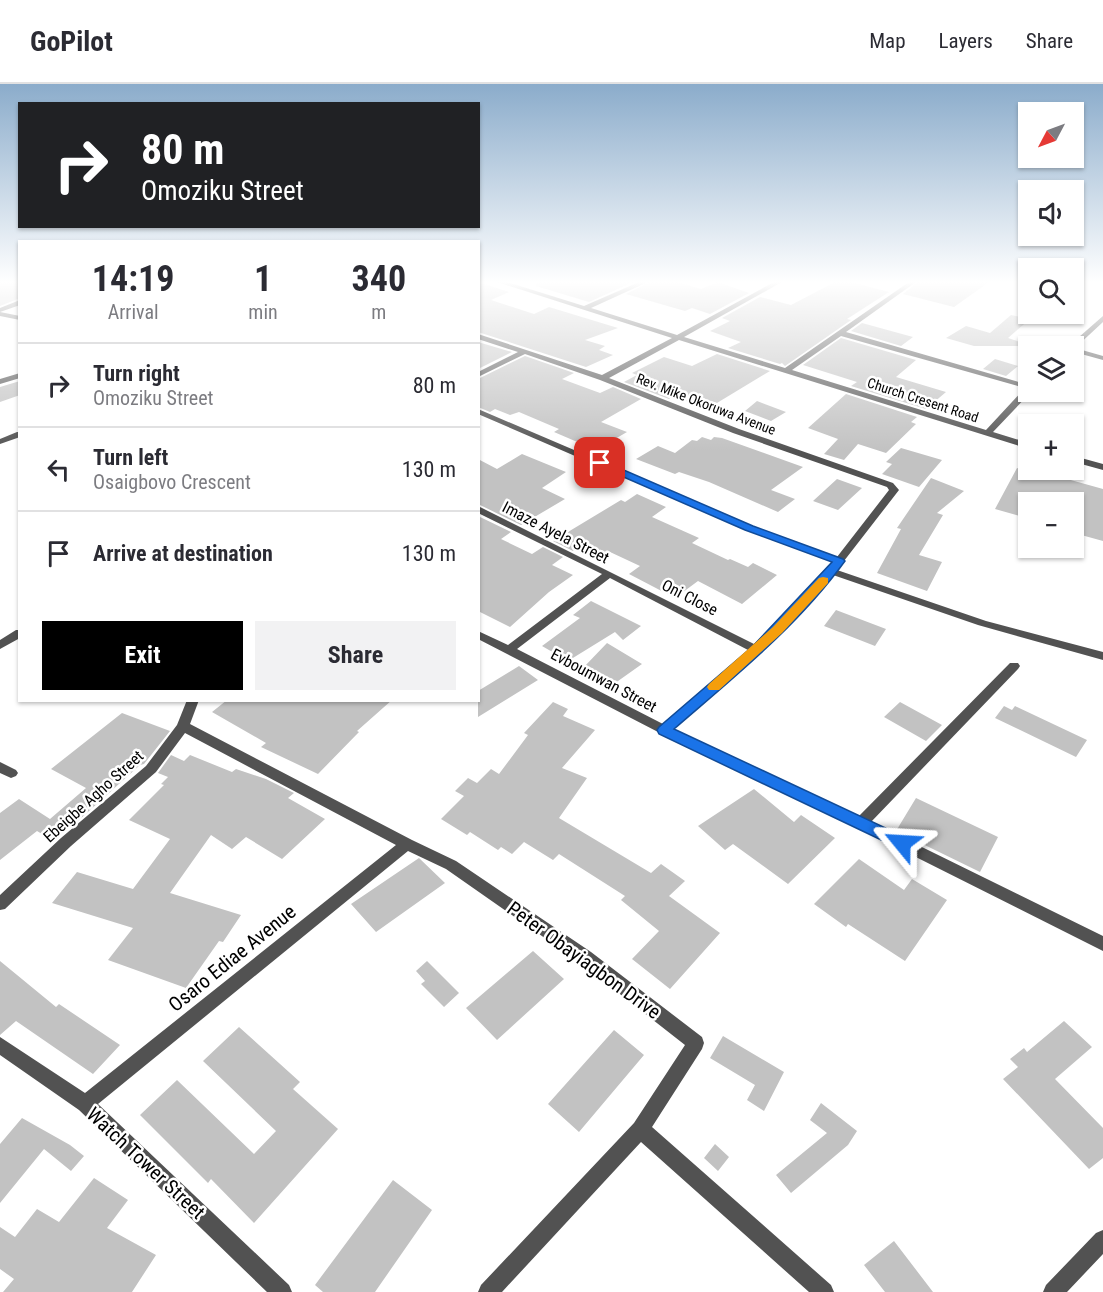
<!DOCTYPE html>
<meta charset="utf-8">
<style>
:root{--surface:#fff;--page:#f2f2f3;--text:#2b2b33;--muted:#7c7c81;--line:#e1e1e2;--accent:#000}
body{margin:0;font-family:"Roboto Condensed",sans-serif;background:var(--page);color:var(--text);height:100vh;display:flex;flex-direction:column;font-size:22px;white-space:nowrap}
*{box-sizing:border-box;margin:0}
p{font-size:20px;color:var(--muted)}
.icon{flex:none;width:33px;height:33px;fill:none;stroke:currentColor;stroke-width:2;stroke-linecap:round;stroke-linejoin:round}
.map{position:relative;flex:1;overflow:hidden}
.sheet{position:absolute;left:18px;top:156px;width:462px;height:462px;display:flex;flex-direction:column;background:var(--surface);border-radius:0px;box-shadow:0 2px 4px #0004}
.sheet>*{flex:none}
.top-card{position:absolute;left:18px;top:18px;width:462px;height:126px;border-radius:0px;box-shadow:0 2px 4px #0004;background:#202124;color:#fff;overflow:hidden}
.needle{width:39px;rotate:229deg}
.fabs{position:absolute;left:1018px;top:18px;display:grid;gap:12px}
.fabs a{display:grid;place-items:center;width:66px;height:66px;border-radius:0px;background:var(--surface);box-shadow:0 2px 4px #0004;font-size:30px}
.pin{position:absolute;display:grid;place-items:center;width:51px;height:51px;color:#fff;margin:-26px;border-radius:12px;box-shadow:0 3px 9px #0006}
.me{position:absolute;width:66px;margin:-33px;rotate:297deg;stroke-linejoin:round;filter:drop-shadow(0 0 4px #0008)}
.turn{display:flex;align-items:center;gap:21px;height:126px;padding:0 24px;font-size:27px}
.turn .icon{width:78px;height:78px;stroke-width:2.5}
.turn b{display:block;font-size:42px;line-height:51px}
.eta{display:flex;justify-content:space-evenly;align-items:center;height:102px;text-align:center}
.eta b{font-size:36px;font-weight:700;line-height:42px}
.cta{display:flex;gap:12px;margin-top:auto;padding:12px 24px}
.cta a{flex:1;height:69px;border-radius:0px;background:var(--accent);color:#fff;font-size:24px;font-weight:700;line-height:69px;text-align:center}
.cta a+a{background:var(--page);color:var(--text)}
ul{padding:0;list-style:none}
li{display:flex;align-items:center;gap:18px;height:84px;padding:0 24px;border-top:2px solid var(--line)}
li div{flex:1}
li b{display:block;font-size:22px}
li em{font-style:normal}
header{display:flex;align-items:center;gap:36px;box-sizing:border-box;height:84px;padding:0 30px;background:var(--surface);border-bottom:2px solid var(--line)}
header strong{font-size:28px}
nav{display:flex;gap:33px;margin-inline-start:auto;font-size:21px}
.map>svg:first-child{display:block}
</style>
<header>
<strong>GoPilot</strong>
<nav><a>Map</a><a>Layers</a><a>Share</a></nav>
</header>
<div class="map">
<svg width="1103" height="1208" viewBox="0 0 1103 1208">
<rect width="100%" height="100%" fill="#fff"/>
<!-- building -->
<path fill="#c2c2c2" d="M0 198H20V214L0 222Z
M478 198 509 208 491 216 534 230 549 223 618 244 585 256 605 262 599 266 613 271 586 283 478 248Z
M537 198H633L589 218 536 202Z
M650 198H677L701 205 718 198 749 209 710 230 692 224 685 227 626 210Z
M835 198H851L889 208 847 235 851 236 785 282 782 279 780 280 728 264 741 258 710 247 730 237 722 234 760 213 791 221Z
M918 198H989L954 223 903 210Z
M1011 231 1030 235 1008 254 1023 259 1022 262H974L946 254 966 242 990 249Z
M862 239 913 253 901 262 851 247Z
M841 254 916 276 896 293 946 308 926 325 851 302 857 298 803 281Z
M478 258 512 268 478 285Z
M717 270 770 287 707 325 673 312 669 315 624 298 637 291 632 289 664 273 692 282Z
M525 272 574 289 562 295 600 309 613 303 641 315 601 338 627 348 596 366 554 348 559 345 519 328 510 331 495 325 490 328 478 323V295Z
M995 275 1018 282 1006 292 983 285Z
M20 297V311L0 318V303Z
M846 310 917 333 911 338 916 340 886 369 858 360 844 376 824 370 838 355 808 344Z
M757 317 786 328 771 337 745 327Z
M702 353 711 356 714 353 722 354 803 383 771 406 795 415 778 428 709 398 679 388 675 390 636 375 658 362 675 369 692 356 697 357Z
M901 364 942 376 919 403 882 390 892 380 886 378Z
M522 370 566 388 542 404 565 415 521 441 478 420V375L497 385Z
M1017 384 1040 391 1042 388 1103 405V457L1074 449V418H1029V431L1021 429 1020 432 995 425Z
M931 394 964 407 937 429 943 431 919 471 942 478 927 507 877 489 901 445 897 444Z
M837 395 862 404 838 426 813 417Z
M637 410 666 423 652 433 699 454 692 459 728 476 730 475 748 483 753 479 777 491 742 520 698 497 675 514 629 490 640 482 610 468 600 474 579 463 573 467 553 457 621 416 625 418Z
M478 432 511 448 501 455 532 470 543 463 563 473 552 481 573 491 549 508 510 543 478 527Z
M591 517 641 542 623 556 615 548 568 577 542 562 580 534 573 531Z
M836 526 886 545 875 562 824 542Z
M607 559 642 580 611 602 583 584Z
M519 582 538 596 478 633V607Z
M227 616H392L357 647 359 648 318 690 261 663 266 659 212 628Z
M553 618 568 625 563 632 595 646 562 684 587 694 559 734 651 789 661 780 685 797 669 812 720 849 670 905 632 875 659 847 621 816 625 812 559 770 553 776 524 758 512 770 501 763 498 766 470 748 467 751 441 735 464 712 455 707 468 694 477 699 491 685 499 690 528 651 524 649Z
M900 618 942 641 926 657 884 633Z
M1004 622 1012 626 1015 622 1087 656 1076 673 995 634Z
M122 629 170 647 144 680 140 681 79 736 52 756 37 747 0 776V729L19 715 50 735 86 704 51 685Z
M171 671 184 677 190 671 232 688 236 685 266 695 294 709 288 714 325 735 282 775 246 753 232 765 211 751 170 809 241 831 223 858 219 857 186 904 108 876 133 844 52 819 77 788 133 805 170 755 129 736 164 701 161 700 168 693 158 689Z
M754 705 794 738 801 731 835 754 788 800 733 760 725 766 698 742Z
M916 714 998 753 980 788 896 747Z
M419 774 445 799 376 848 351 820Z
M859 775 904 806 912 795 947 816 905 877 848 840 846 843 814 820Z
M533 867 564 895 497 956 466 924Z
M0 877 56 923 59 920 120 961 93 990 16 937 0 951Z
M427 877 459 909 444 923 421 900 425 897 416 887Z
M1064 937 1092 963 1055 995 1103 1044V1074L1089 1085 1003 995 1018 983 1010 975 1024 964 1027 968Z
M239 943 300 998 293 1005 338 1045 254 1139 211 1095 208 1099 140 1031 177 996 254 1070 276 1047 203 977Z
M614 946 644 971 579 1048 548 1020Z
M723 952 784 988 764 1027 747 1016 755 1001 710 974Z
M821 1019 857 1047 848 1061 791 1109 776 1091 827 1049 810 1036Z
M22 1034 70 1061 84 1072 71 1087 44 1065 0 1119V1060Z
M715 1060 729 1073 718 1087 704 1074Z
M94 1094 128 1116 107 1144 156 1171 132 1208H3L14 1195 0 1185V1143L15 1153 37 1125 59 1138Z
M393 1096 432 1126 375 1208H323L315 1201Z
M894 1157 933 1208H885L864 1181Z"/>
<g fill="none" stroke-linecap="round" stroke-linejoin="round">
<!-- service -->
<path fill="#525252" fill-rule="evenodd" d="M17 348H20V353L0 360V355Z"/>
<!-- minor -->
<path fill="#525252" fill-rule="evenodd" d="M497 198H507L584 222 639 198H648L591 224 677 251 774 198H782L684 253 785 284 909 198H916L846 248 1029 301V308H1031L993 348 1029 359V365L679 256 609 294 739 345 893 399 899 406 837 486 986 537 1103 568V576L978 541 833 491 761 569 757 570 673 645 859 732 1010 579H1018L1020 582 1018 585 871 738 1103 852V867L856 743 660 649 478 555V547L508 561 602 490 478 429V422L754 560 815 500 832 478 746 446 478 330V325L752 442 837 473 889 406 887 403 733 349 600 296 525 270 478 293V288L518 268 478 255V250L602 291 672 254ZM841 252 1025 304 986 346 792 286ZM610 494 748 566 663 640 517 565Z
M20 216V221L0 228 20 232V236L0 232V224Z
M1103 232V238L1075 264 1103 272V276L1074 268V262H1071V260Z
M20 289V294L0 300V295Z
M1074 372 1103 380V386L1074 378Z
M16 546H20V554L0 565V556Z
M187 616H199L190 640 412 756 456 777 591 868 702 953 704 959 702 965 652 1043 831 1201 834 1208H809L641 1058 502 1208H478L481 1201 634 1039 685 961 579 878 446 785 408 767 98 1020 289 1201 292 1208H267L79 1026 0 971V953L85 1009 396 761 185 649 156 688 71 762 5 825 0 826V811L61 754 146 682 177 641Z
M0 678 16 686 18 689 16 692 11 694 0 689Z
M1103 1146V1170L1067 1208H1043L1046 1201 1096 1149Z"/>
</g>
<!-- sky -->
<linearGradient id="sky" x2="0" y2="1"><stop stop-color="#8baccb"/><stop offset="0.54" stop-color="#fff"/><stop offset="1" stop-color="#fff" stop-opacity="0"/></linearGradient>
<rect width="1103" height="367" fill="url(#sky)"/>
<!-- route -->
<path fill="#1a73e8" stroke="#114b97" stroke-width="1.5" d="M596 377H603L753 442 843 475 845 477C798 542 734 593 674 645L907 754 910 759 907 763 902 765 896 763 659 650 657 646 659 643 752 563 832 478 745 446 596 381Z"/>
<!-- slow -->
<path fill="#f59e0b" d="M823 493 828 494V499L782 549 719 606H709L707 603 709 600 773 543 819 494Z"/>
<g text-anchor="middle" stroke-width="5" stroke-linejoin="round" paint-order="stroke">
<!-- far-street labels -->
<g font-size="14" fill="#000" stroke="#fff">
<text transform="translate(923 316) rotate(18)" y="5">Church Cresent Road</text>
<text transform="translate(706 320) rotate(21)" y="5">Rev. Mike Okoruwa Avenue</text>
</g>
<!-- street labels -->
<g font-size="16" fill="#000" stroke="#fff">
<text transform="translate(556 448) rotate(27)" y="6">Imaze Ayela Street</text>
<text transform="translate(690 513) rotate(27)" y="6">Oni Close</text>
<text transform="translate(604 596) rotate(28)" y="6">Evboumwan Street</text>
<text transform="translate(93 712) rotate(-42)" y="6">Ebeigbe Agho Street</text>
</g>
<!-- near-street labels -->
<g font-size="20" fill="#000" stroke="#fff">
<text transform="translate(232 874) rotate(-39)" y="7">Osaro Ediae Avenue</text>
<text transform="translate(584 876) rotate(36)" y="7">Peter Obayiagbon Drive</text>
<text transform="translate(146 1079) rotate(43)" y="7">Watch Tower Street</text>
</g>
</g>
</svg>
<div class="fabs">
<a><svg class="needle" viewBox="-14 -14 28 28"><path d="M0-13l5 13h-10z" fill="#e53935"/><path d="M0 13l5-13h-10z" fill="#7c7c81"/></svg></a>
<a><svg class="icon" aria-label="sound" viewBox="0 0 24 24"><path d="M4 9h4l5-4v14l-5-4H4zM17 9q2 3 0 6"/></svg></a>
<a><svg class="icon" aria-label="search" viewBox="0 0 24 24"><circle cx="10" cy="10" r="6"/><path d="M15 15l6 6"/></svg></a>
<a><svg class="icon" aria-label="layers" viewBox="0 0 24 24"><path d="M12 4l9 5-9 5-9-5zM3 14l9 5 9-5"/></svg></a>
<a>+</a>
<a>−</a>
</div>
<div class="pin" style="left:600px;top:379px;background:#d93025"><svg class="icon" aria-label="arrive" viewBox="0 0 24 24"><path d="M6 21V4h12l-3 4 3 4H6"/></svg></div>
<svg class="me" style="left:902px;top:759px" viewBox="-20 -20 40 40"><path d="M0-17L14 15 0 8-14 15z" fill="#1a73e8" stroke="#fff" stroke-width="4"/></svg>
<div class="top-card">
<div class="turn"><svg class="icon" aria-label="right" viewBox="0 0 24 24"><path d="M7 20v-9h11M14 6l5 5-5 5"/></svg><div><b>80 m</b>Omoziku Street</div></div>
</div>
<section class="sheet">
<div class="eta">
<div><b>14:19</b><p>Arrival</p></div>
<div><b>1</b><p>min</p></div>
<div><b>340</b><p>m</p></div>
</div>
<ul>
<li><svg class="icon" aria-label="right" viewBox="0 0 24 24"><path d="M7 20v-9h11M14 6l5 5-5 5"/></svg><div><b>Turn right</b><p>Omoziku Street</p></div><em>80 m</em></li>
<li><svg class="icon" aria-label="left" viewBox="0 0 24 24"><path d="M17 20v-9H6M10 6l-5 5 5 5"/></svg><div><b>Turn left</b><p>Osaigbovo Crescent</p></div><em>130 m</em></li>
<li><svg class="icon" aria-label="arrive" viewBox="0 0 24 24"><path d="M6 21V4h12l-3 4 3 4H6"/></svg><div><b>Arrive at destination</b></div><em>130 m</em></li>
</ul>
<div class="cta"><a>Exit</a><a>Share</a></div>
</section>
</div>
